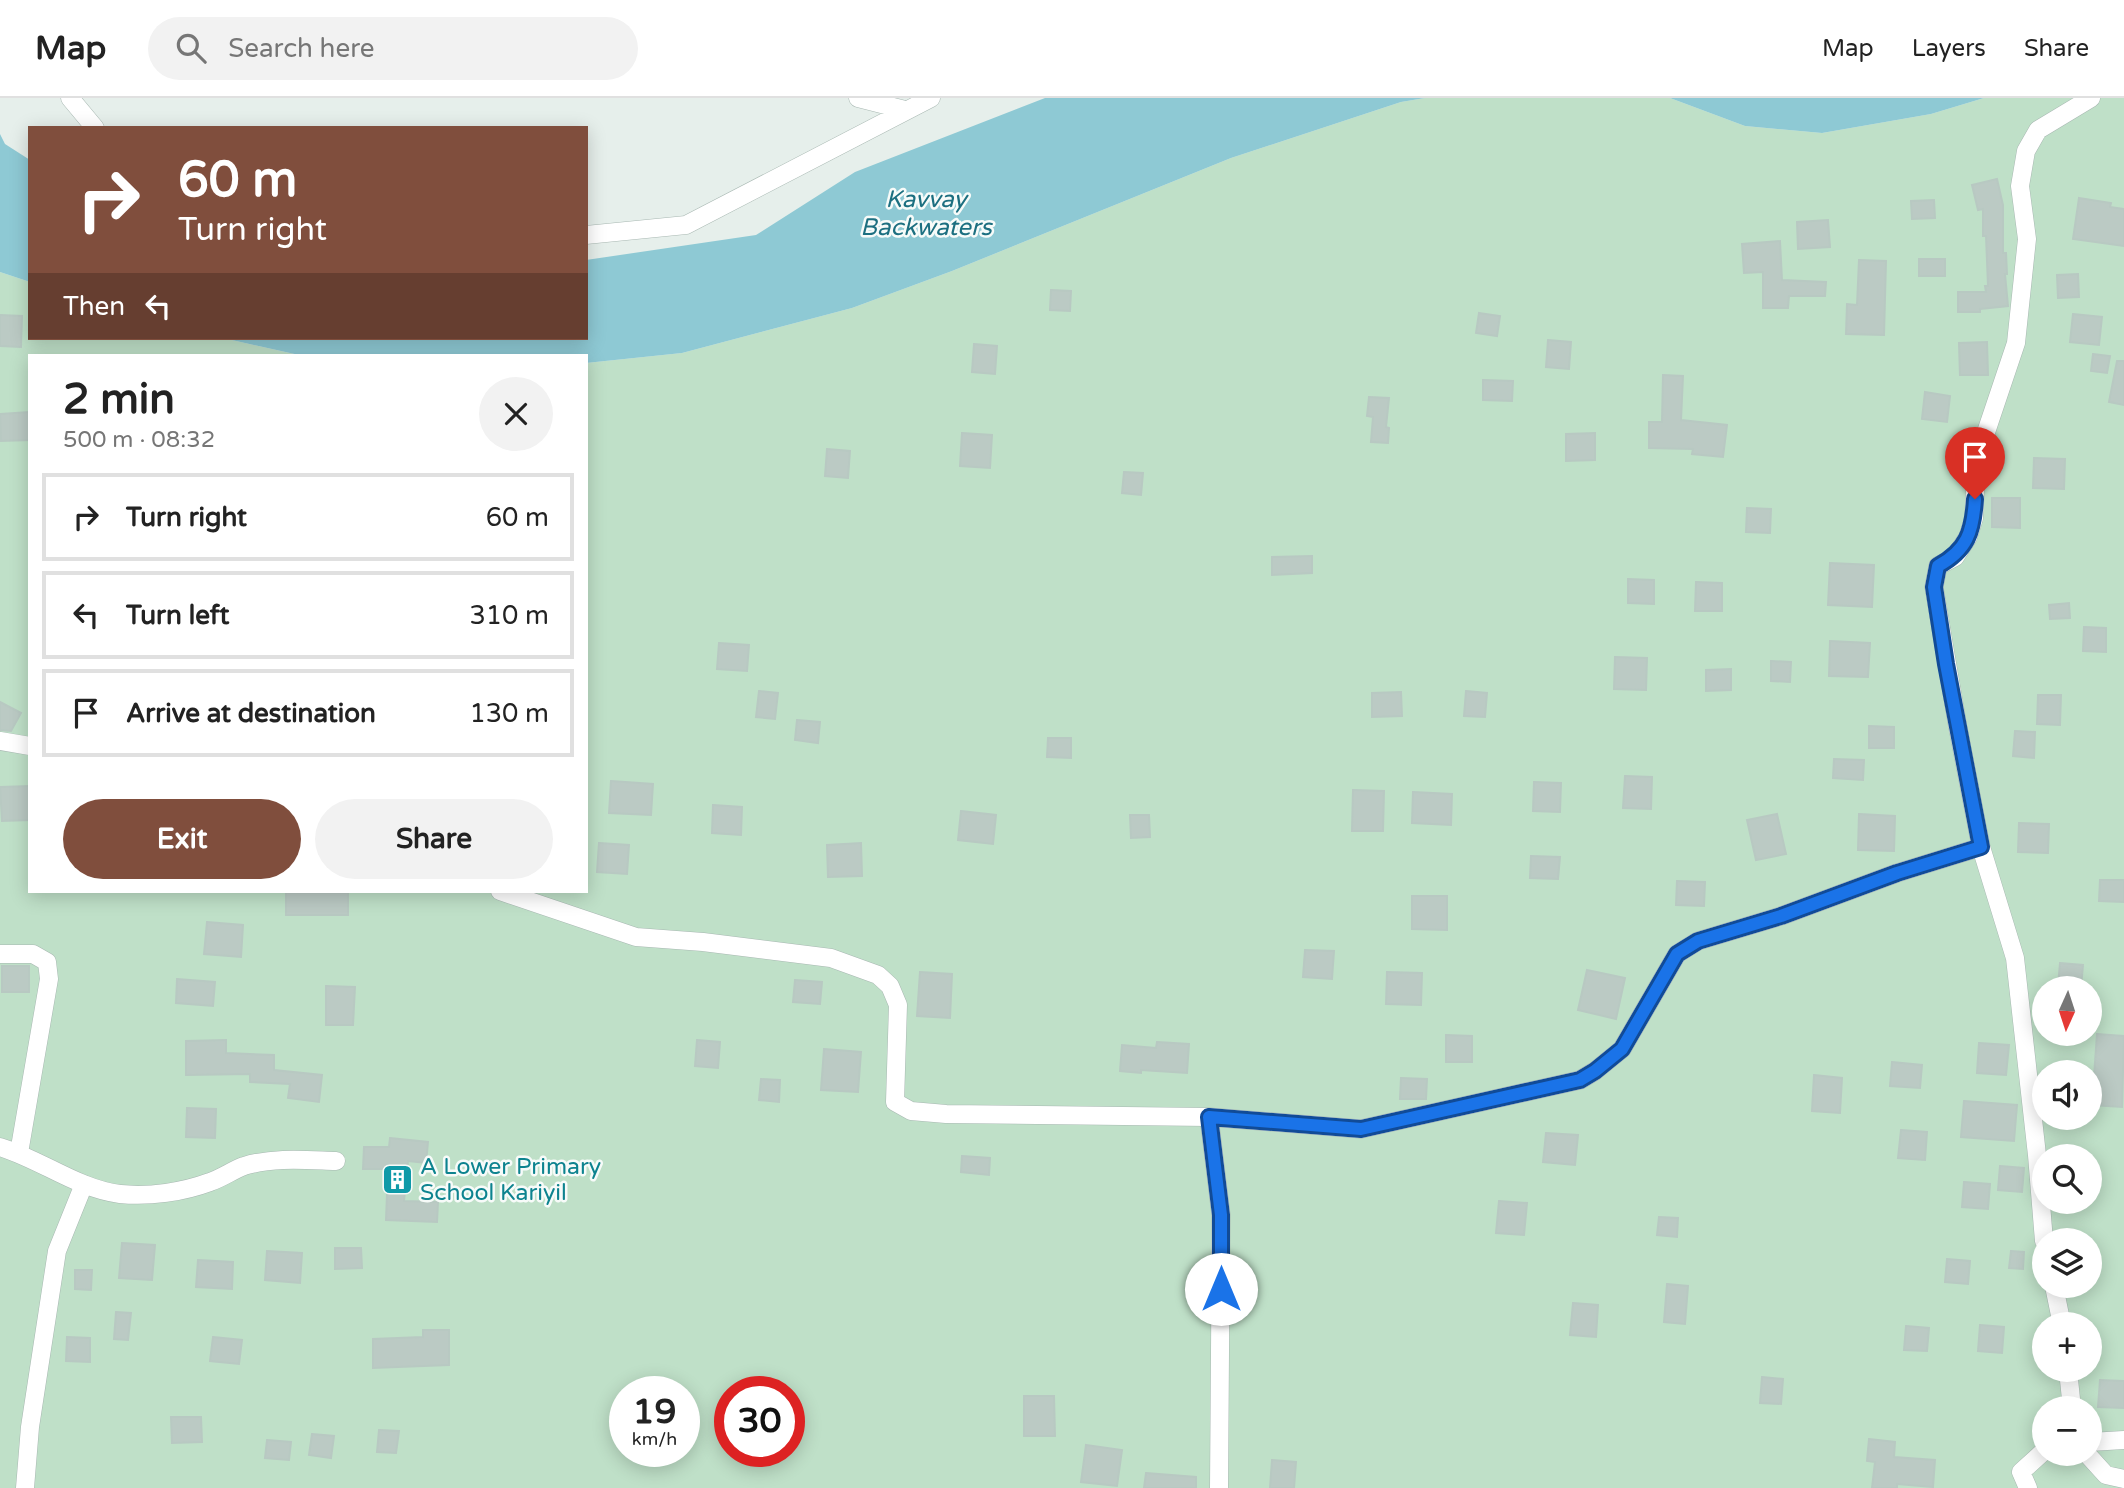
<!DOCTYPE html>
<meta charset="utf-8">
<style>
:root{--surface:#fff;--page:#f2f2f2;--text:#222;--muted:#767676;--line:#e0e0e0;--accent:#804e3d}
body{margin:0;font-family:"Varela Round",sans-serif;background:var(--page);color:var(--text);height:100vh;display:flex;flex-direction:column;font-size:26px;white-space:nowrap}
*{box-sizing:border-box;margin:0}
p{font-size:23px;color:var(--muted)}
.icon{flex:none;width:38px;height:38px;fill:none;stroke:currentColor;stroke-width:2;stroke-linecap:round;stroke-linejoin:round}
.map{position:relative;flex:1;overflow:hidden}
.drawer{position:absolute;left:28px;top:256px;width:560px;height:539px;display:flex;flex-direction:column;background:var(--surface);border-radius:0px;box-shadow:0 4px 18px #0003}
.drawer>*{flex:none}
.top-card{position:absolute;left:28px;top:28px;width:560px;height:214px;border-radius:0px;box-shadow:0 4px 18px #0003;background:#804e3d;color:#fff;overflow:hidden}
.needle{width:46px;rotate:183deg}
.buttons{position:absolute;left:2032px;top:878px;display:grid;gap:14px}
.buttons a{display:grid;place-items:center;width:70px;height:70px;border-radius:50%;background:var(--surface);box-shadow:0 4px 18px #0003;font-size:35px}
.speed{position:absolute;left:609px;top:1278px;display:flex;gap:14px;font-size:35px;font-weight:700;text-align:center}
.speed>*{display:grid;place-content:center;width:91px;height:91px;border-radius:50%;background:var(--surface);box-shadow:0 4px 18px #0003;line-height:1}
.speed small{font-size:18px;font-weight:400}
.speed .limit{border:10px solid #d22;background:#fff;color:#111}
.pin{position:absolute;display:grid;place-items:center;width:60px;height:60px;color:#fff;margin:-72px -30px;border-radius:50% 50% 50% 0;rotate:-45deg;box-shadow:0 0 7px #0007}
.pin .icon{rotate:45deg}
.me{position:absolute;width:77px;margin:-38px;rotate:0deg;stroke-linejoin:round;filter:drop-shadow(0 0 5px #0008)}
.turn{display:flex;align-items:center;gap:24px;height:147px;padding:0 35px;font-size:32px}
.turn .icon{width:91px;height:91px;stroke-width:2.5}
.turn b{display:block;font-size:49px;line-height:60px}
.then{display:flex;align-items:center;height:66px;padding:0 35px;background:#0003;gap:14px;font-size:26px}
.round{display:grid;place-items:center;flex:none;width:74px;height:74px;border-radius:37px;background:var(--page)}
.overview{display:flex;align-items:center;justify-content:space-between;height:119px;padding:0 35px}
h1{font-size:42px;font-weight:800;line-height:52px}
.cta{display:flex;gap:14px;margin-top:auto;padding:14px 35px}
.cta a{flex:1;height:80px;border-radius:42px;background:var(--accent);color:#fff;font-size:28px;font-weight:800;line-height:80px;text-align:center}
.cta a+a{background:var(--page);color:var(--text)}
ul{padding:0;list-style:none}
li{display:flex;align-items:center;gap:21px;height:88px;margin:0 14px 10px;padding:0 21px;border:4px solid var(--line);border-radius:0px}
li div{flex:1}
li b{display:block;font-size:26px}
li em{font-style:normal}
header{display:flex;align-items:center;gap:42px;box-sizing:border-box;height:98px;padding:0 35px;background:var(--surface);border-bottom:2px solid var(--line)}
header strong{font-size:33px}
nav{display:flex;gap:38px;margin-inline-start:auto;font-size:24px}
.search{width:490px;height:63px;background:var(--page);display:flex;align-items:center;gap:18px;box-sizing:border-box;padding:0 24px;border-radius:38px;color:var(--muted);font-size:26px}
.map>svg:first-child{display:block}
</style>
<header>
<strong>Map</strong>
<div class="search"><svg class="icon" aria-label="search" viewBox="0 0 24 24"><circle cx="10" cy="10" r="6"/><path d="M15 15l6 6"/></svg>Search here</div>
<nav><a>Map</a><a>Layers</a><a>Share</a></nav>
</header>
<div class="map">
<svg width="2124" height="1390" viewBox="0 0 2124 1390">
<rect width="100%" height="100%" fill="#e6efeb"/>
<!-- green -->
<path fill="#bfe0c8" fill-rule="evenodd" d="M1425 0H1670L1745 28 1822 35 1931 16 1984 0H2124V1390H0V174L30 184V240H223L299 257H30V793H586V265L682 255 852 210 952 173 1231 60 1401 4ZM2044 891H2090V936H2044ZM2044 975H2090V1020H2044ZM2044 1059H2090V1104H2044ZM2044 1143H2090V1188H2044ZM2044 1227H2090V1272H2044ZM625 1293H684V1353H625ZM730 1293H789V1353H730ZM2044 1311H2090V1356H2044Z"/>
<!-- water -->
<path fill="#8ec9d4" d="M1045 0H1425L1401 4 1231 60 952 173 852 210 682 255 586 265V257H299L223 240H586V162L756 137 855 74Z
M1670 0H1984L1931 16 1822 35 1745 28Z
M0 36 5 46 30 62V184L0 174Z"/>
<!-- building -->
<path fill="#bbcac4" stroke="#b8c9c2" stroke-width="2" d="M1997 81 2003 107V155H2006L2007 176H2005L2008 208 1980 211V214H1958V194H1986L1985 188H1988L1986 138H1983V111L1978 112 1972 87Z
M2079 100 2111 105 2110 109 2124 111V148L2073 141Z
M1934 102 1935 120 1912 121 1911 103Z
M1828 122 1830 149 1798 151 1797 124Z
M1780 143 1782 182 1826 184 1825 198H1789L1788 210H1763V174L1744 175 1742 146Z
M1919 161H1945V178H1919Z
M1859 162 1886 163 1884 237 1846 236 1847 206 1857 207Z
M2078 176 2079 199 2058 200 2057 177Z
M1051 192 1071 193 1070 213 1050 212Z
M1479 215 1500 218 1497 238 1476 235Z
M2073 216 2102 219 2099 247 2070 244Z
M0 217 22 218 21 249 0 248Z
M1548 242 1571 244 1569 271 1546 269Z
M1987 244 1988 277H1960L1959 245Z
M974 246 997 248 995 276 972 274Z
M2093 256 2110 258 2107 275 2091 273Z
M2117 263H2124V307L2109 304Z
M1663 277 1683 278 1681 322 1727 327 1723 359 1692 356 1693 351 1649 350V324H1662Z
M1483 282 1513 283 1512 303 1483 302Z
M1925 294 1950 298 1947 324 1922 321Z
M1369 299 1389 300 1386 329 1389 330 1388 345 1371 344 1373 319 1367 318Z
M29 314 30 342 1 343 0 316Z
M962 335 992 337 990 370 960 368Z
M1595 335V362L1566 363V336Z
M827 351 850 353 848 380 825 378Z
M2034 360 2065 361 2064 391 2033 390Z
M1124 374 1143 375 1141 397 1122 395Z
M1992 400H2020V430L1992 429Z
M1747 410 1771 411 1770 435 1746 434Z
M1312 458V475L1272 477V459Z
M1830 465 1874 467 1872 509 1828 507Z
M1628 481 1654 482V506L1628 505Z
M1696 484 1722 485V513H1695Z
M2069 505 2070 520 2050 521 2049 507Z
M2084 529 2106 530V554L2083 553Z
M1830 543 1870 545 1868 579 1829 578Z
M719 545 749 547 747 573 717 571Z
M1615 559 1647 560 1646 592 1614 591Z
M1771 563 1791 564 1790 584 1771 583Z
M1731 571V592L1706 593V572Z
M759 593 778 595 775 621 756 619Z
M1466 593 1487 595 1485 619 1464 618Z
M1401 594 1402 618 1372 619V595Z
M2038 597H2061L2060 627 2037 626Z
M0 604 21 615 11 633 0 632Z
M797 622 820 624 818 645 795 642Z
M1869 628 1894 629V650H1869Z
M2015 633 2035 634 2034 660 2013 658Z
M1048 640H1071V660L1047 659Z
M1834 661 1864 662 1863 682 1833 680Z
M1625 678 1652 679 1651 711 1623 710Z
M611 683 653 686 651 717 609 715Z
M1534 684 1561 685 1560 714 1533 713Z
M30 688V722L2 723 0 689Z
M1353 692 1384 693 1383 733H1352Z
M1413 694 1452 696 1451 727 1412 725Z
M713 707 742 709 741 737 712 735Z
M961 713 996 717 993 746 958 742Z
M1777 716 1786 756 1756 762 1747 722Z
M1859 716 1895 718 1894 753 1858 752Z
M1130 717H1149L1150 739 1131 740Z
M2019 725 2049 726 2048 755 2018 754Z
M599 745 629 747 627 776 597 774Z
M861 745 862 778 828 779 827 747Z
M1531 758 1560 759 1558 781 1530 780Z
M2100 782H2124V804L2099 803Z
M1677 783 1705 784 1704 808 1676 807Z
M286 793H348V817H286Z
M1412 798H1447V832L1412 831Z
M207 824 243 827 241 859 204 856Z
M1305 852 1334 853 1332 881 1303 879Z
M2060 865 2083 867 2081 890 2058 888Z
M2 868H29V894H2Z
M1587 872 1625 880 1616 921 1578 912Z
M920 874 952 876 950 920 917 918Z
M1387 874 1422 875 1421 907 1386 906Z
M177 881 215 884 213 908 176 905Z
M795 882 822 884 820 906 793 904Z
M326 888 355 889 353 927H326Z
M2097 936 2124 938 2122 1009 2092 1007Z
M1446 937 1472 938V964H1446Z
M226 942V955L274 957V972L322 977 319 1004 288 1000 290 986 250 984V976L186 977V943Z
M697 942 720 944 718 970 695 968Z
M1157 944 1189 946 1187 975 1141 972V975L1120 973 1122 947 1156 950Z
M1979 945 2009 947 2006 977 1977 975Z
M824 951 861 954 858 994 821 992Z
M1892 964 1922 967 1920 990 1890 988Z
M1814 977 1842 980 1840 1015 1812 1013Z
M1401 980 1427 981 1426 1001H1400Z
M761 981 780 982 779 1004 759 1002Z
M1964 1003 2017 1007 2014 1043 1961 1039Z
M187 1010 216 1011 215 1040 186 1039Z
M1901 1032 1927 1034 1925 1062 1898 1060Z
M1546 1035 1578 1037 1575 1067 1543 1064Z
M390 1040 428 1044 426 1065 408 1063 404 1103 438 1104 437 1124 386 1122 388 1071H363L364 1049H389Z
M962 1058 990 1060 989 1077 961 1074Z
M2000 1068 2024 1070 2022 1094 1998 1092Z
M1964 1084 1990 1086 1988 1111 1962 1109Z
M1499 1103 1527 1105 1524 1137 1496 1135Z
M1659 1119 1678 1120 1677 1139 1657 1137Z
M122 1145 155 1147 152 1182 119 1180Z
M335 1150H361L362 1170 335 1171Z
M267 1153 302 1155 300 1185 265 1182Z
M2011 1153 2024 1154 2023 1171 2009 1170Z
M1947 1161 1970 1163 1968 1186 1945 1184Z
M198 1162 233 1164 232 1191 196 1189Z
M75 1172H92L91 1192 75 1191Z
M1667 1186 1688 1188 1685 1226 1664 1224Z
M1573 1205 1598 1207 1596 1239 1570 1237Z
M116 1214 131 1215 128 1242 114 1241Z
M1980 1227 2004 1229 2002 1255 1978 1253Z
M1906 1228 1929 1230 1927 1253 1904 1252Z
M423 1232H449V1267L373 1270V1241L423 1239Z
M67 1239 90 1240V1264L66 1263Z
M213 1239 242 1242 239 1266 210 1263Z
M1762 1279 1783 1281 1781 1306 1760 1305Z
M2100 1282 2124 1283V1310L2098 1309Z
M1024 1298H1054L1055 1338H1024Z
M171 1319H201L202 1344 172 1345Z
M379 1332 399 1333 396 1355 377 1354Z
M312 1336 334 1338 331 1360 309 1357Z
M1869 1341 1895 1344 1894 1359 1935 1362 1933 1389 1897 1386V1390H1872L1875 1364 1867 1363Z
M267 1342 291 1344 289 1362 265 1360Z
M1086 1347 1122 1352 1117 1388 1081 1384Z
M1272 1362 1296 1364 1294 1390H1270Z
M1146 1375 1196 1379V1390H1144Z"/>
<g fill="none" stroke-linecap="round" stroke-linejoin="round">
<defs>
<path id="minor" d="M70 0 95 30
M858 0 905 12
M586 137 686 127 931 0
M0 643 30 648
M500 793 636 839 703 844 831 860 878 877 890 888 898 907 895 1004 911 1013 946 1016 1209 1019 1361 1031 1580 982 1595 973 1622 951 1677 856 1698 843 1781 818 1897 775 1981 749
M0 856H33L47 864 49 881 19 1055
M1209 1019 1221 1117 1219 1390
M0 1049C40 1061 78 1091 120 1096 150 1099 183 1094 210 1084 222 1080 233 1072 244 1068 274 1059 305 1062 336 1063
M2044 1143 2037 1057 2015 860 1981 749 1958 630 1934 489 1938 468 1955 459 1968 439 1974 420 1976 364 2016 245 2027 141 2020 88 2026 53 2038 32 2091 0
M2054 1188 2062 1227
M2068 1272 2072 1311
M2090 1344 2124 1342
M2087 1356 2106 1377 2124 1381
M25 1390 30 1329 57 1153 84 1086
M2028 1390 2021 1374 2044 1353"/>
</defs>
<!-- minor casing -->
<use href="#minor" stroke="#a8b8b2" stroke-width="19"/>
<!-- minor -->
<use href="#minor" stroke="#fff" stroke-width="18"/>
</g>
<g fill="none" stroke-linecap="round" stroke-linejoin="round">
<defs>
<path id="route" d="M1221 1191V1117L1209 1019 1361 1031 1580 982 1595 973 1622 951 1677 856 1698 843 1781 818 1897 775 1981 749 1946 566 1934 489 1938 468C1967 452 1973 434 1975 401"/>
</defs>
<!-- route casing -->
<use href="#route" stroke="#114b97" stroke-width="18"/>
<!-- route -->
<use href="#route" stroke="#1a73e8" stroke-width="12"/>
</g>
<!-- icons -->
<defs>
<symbol id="building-square" viewBox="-11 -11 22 22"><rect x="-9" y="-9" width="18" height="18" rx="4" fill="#0f9aa8" stroke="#f7fbf9"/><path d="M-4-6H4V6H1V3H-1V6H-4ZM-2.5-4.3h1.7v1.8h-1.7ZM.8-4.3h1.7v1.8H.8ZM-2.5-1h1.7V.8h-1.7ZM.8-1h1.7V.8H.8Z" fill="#fff"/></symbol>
</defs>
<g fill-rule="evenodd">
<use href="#building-square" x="380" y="1064" width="35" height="35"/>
</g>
<g text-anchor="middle" stroke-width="5" stroke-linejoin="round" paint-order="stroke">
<!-- culture labels -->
<g font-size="23" fill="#0d838f" stroke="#f7fbf9" text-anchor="start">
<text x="420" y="1076">A Lower Primary<tspan x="420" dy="26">School Kariyil</tspan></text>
</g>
<!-- water labels -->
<g font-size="24" font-style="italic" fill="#1c6f80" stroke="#f7fbf9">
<text x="926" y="109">Kavvay<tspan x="926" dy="28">Backwaters</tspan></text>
</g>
</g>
</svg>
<div class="buttons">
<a><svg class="needle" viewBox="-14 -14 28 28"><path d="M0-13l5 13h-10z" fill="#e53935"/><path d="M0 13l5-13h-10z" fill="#767676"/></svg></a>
<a><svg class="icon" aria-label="sound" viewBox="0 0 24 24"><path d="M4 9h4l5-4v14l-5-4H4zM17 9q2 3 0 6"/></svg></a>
<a><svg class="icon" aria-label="search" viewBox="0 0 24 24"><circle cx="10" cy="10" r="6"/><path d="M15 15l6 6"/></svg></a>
<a><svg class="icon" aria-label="layers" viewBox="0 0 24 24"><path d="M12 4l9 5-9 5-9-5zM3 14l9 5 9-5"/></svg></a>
<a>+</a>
<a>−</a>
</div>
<div class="speed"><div>19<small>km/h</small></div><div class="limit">30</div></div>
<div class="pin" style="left:1975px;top:401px;background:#d93025"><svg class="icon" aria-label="arrive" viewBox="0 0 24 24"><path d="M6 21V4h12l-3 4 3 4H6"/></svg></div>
<svg class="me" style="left:1221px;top:1191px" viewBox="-20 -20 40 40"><circle r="19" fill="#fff"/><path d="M0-13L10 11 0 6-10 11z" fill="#1a73e8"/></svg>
<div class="top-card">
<div class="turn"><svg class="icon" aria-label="right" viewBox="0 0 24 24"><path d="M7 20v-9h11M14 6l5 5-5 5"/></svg><div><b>60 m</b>Turn right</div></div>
<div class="then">Then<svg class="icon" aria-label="left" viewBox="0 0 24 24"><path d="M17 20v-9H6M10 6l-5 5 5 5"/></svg></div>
</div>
<section class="drawer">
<div class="overview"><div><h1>2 min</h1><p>500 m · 08:32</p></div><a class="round"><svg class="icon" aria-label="close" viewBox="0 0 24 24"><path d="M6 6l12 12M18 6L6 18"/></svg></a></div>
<ul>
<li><svg class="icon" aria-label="right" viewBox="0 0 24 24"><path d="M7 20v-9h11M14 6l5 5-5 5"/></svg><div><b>Turn right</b></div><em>60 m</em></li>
<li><svg class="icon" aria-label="left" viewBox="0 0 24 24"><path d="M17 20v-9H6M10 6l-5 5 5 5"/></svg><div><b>Turn left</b></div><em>310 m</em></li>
<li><svg class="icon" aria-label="arrive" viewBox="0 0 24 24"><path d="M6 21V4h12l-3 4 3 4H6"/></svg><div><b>Arrive at destination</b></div><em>130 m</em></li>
</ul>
<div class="cta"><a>Exit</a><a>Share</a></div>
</section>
</div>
